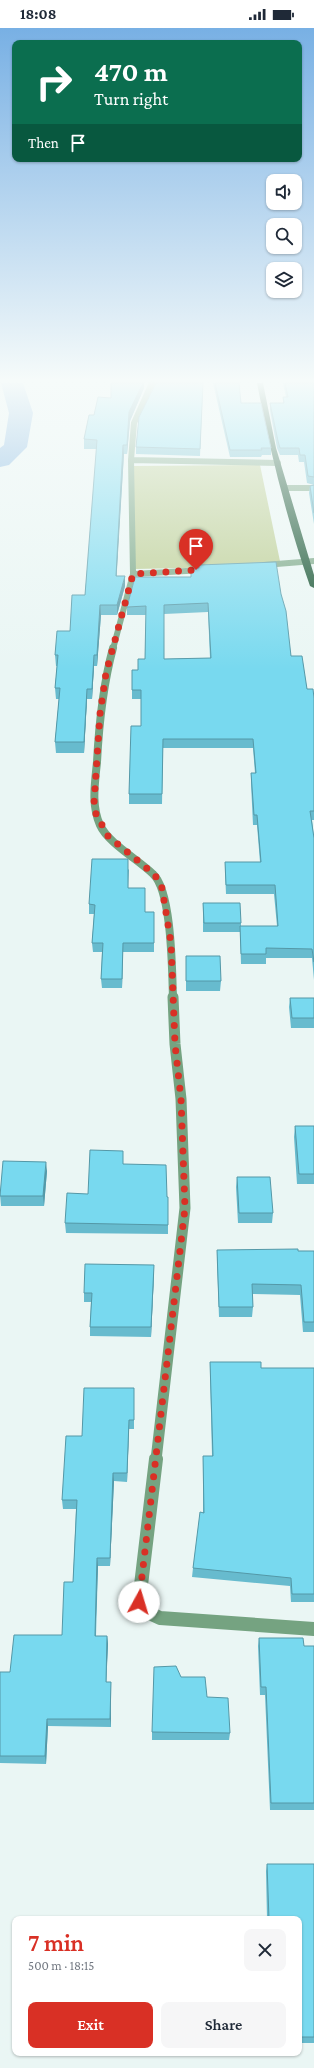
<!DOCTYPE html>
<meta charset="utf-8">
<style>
:root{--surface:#fff;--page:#f6f6f7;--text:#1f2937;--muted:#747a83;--accent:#d93025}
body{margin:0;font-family:"Crimson Pro",serif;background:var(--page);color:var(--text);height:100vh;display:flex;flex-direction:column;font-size:15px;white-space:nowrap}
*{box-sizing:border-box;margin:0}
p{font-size:13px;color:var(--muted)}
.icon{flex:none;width:22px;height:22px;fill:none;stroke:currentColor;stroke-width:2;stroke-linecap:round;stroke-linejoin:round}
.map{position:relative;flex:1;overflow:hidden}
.side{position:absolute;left:12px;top:1888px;width:290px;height:140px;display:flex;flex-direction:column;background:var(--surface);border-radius:8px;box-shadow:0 1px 3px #0004}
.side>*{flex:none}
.guide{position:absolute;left:12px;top:12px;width:290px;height:122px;border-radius:8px;box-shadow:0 1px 3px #0004;background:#0b6e4f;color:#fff;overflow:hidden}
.tools{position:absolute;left:266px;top:146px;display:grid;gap:8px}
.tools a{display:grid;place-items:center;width:36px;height:36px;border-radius:8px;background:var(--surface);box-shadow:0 1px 3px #0004;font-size:20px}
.pin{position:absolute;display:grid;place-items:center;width:34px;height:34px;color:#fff;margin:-41px -17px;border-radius:50% 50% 50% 0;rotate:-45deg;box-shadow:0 0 4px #0007}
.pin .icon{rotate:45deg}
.me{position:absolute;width:44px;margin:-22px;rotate:6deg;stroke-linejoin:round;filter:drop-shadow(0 0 3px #0008)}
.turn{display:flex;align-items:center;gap:14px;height:84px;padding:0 16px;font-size:18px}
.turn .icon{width:52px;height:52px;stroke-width:2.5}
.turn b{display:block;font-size:28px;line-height:34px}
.then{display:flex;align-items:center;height:38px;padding:0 16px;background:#0003;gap:8px;font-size:15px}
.round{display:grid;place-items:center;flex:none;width:42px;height:42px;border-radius:8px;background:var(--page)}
.head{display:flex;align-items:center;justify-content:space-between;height:68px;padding:0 16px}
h1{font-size:24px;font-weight:600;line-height:30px;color:var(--accent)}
.action{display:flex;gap:8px;margin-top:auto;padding:8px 16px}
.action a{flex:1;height:46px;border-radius:8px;background:var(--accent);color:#fff;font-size:16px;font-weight:600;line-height:46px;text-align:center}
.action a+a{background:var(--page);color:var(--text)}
.status{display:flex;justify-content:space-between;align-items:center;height:28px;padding:0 20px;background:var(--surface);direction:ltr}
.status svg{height:11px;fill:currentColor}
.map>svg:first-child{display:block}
</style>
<div class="status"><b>18:08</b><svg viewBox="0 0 49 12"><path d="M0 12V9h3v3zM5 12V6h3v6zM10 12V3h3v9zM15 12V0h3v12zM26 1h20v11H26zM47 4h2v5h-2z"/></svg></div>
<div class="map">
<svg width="314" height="2040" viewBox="0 0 314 2040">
<rect width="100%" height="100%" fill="#eaf6f4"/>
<!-- green -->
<path fill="#bacc8f" d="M260 437 281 538 135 541 133 438Z"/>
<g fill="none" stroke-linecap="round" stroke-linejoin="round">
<!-- river -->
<path fill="#70aadd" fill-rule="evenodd" d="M1 355H23L33 385 27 419 9 437 0 439V420L4 417 9 385Z"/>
<!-- minor-far3 -->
<path stroke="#75a381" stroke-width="6" d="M131 432 278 435
M285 460H314
M264 537 314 533
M133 546 131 432 134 395 152 355
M113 621 133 546 204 542"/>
<!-- minor-far2 -->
<path stroke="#75a381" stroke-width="8" d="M113 620C103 657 99 695 97 734 95 755 91 777 100 797 108 815 139 832 153 846 172 863 172 944 173 970"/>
<!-- minor-far1 -->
<path stroke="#75a381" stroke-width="11" d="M156 1432 185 1180 181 1071 175 1016 173 969"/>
<!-- minor -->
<path stroke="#75a381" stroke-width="14" d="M156 1431 139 1574 145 1583 160 1590 314 1601"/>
<!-- trunk -->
<path fill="#0c4b28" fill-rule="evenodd" d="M257 355H263L276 420 314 547V560L310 558C287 492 270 424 257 355Z"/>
</g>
<!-- wall -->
<path fill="#67bbce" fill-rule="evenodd" d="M111 355H144V360L130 393 127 426H124L116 548 125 558 117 587H101L97 638H94L92 671H87L84 725H56L55 714 59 671H56L55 660 57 638H56L55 627 70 603 85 567 97 421H84V411L94 387 111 370Z
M203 355 200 428 136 426V419Z
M213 355H239L241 375 271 420V427H262L261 429H230Z
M283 355H314V457L307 455 304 434H299L298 427H280L277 420 270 382V375H283V369H286Z
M314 457V496L309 465 310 458Z
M281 566 291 628 307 661 314 670V792H312L314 810V952L312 930H266V936H241L240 904H203V875L241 895V898H277L274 866H226L225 843V834H260L257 797H253L251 755V745H255L253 720H163L162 776H129V766L141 698V671H132V662L138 642 145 631 146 587H127V579ZM208 584 210 630 164 631V586Z
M129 841 128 860 145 884H154V924H123L122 960H102L101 951 102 924H93L92 915 94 886H89V876Z
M186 928 221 953 220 963H186Z
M290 970H314V1000H291L289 979Z
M295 1098H314V1156H297L294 1109Z
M123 1136 167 1169H168V1206L66 1205 65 1195 88 1166Z
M47 1143 44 1178H1L0 1166Z
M237 1149 273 1185 272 1195H238L236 1159Z
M217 1222 314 1223V1304H303L300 1267 252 1266 253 1279 252 1289H219L217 1232Z
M154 1246 151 1309 90 1308V1299L91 1274H84V1265Z
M210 1334 261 1340H314V1574H291L290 1558 192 1549 193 1540 203 1485V1428H212L210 1343Z
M134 1369V1401H129L127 1454 114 1453 110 1538H98L96 1608H107L108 1616 106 1654H111V1699L48 1698 46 1736 0 1735V1644H10L62 1607 73 1554 76 1481H63L62 1472 82 1408Z
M259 1610 304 1618H314V1782H270L265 1667H260L258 1618Z
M181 1649 207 1669 230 1705 229 1712H152V1704Z
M267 1836H314V2015H299V1891H267L266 1843Z"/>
<!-- shaded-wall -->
<path fill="#5498a7" d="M143 355H144V360L130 393 127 426V417L129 384Z
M123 417 124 426 116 558V548Z
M125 548V558L117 587V577Z
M100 577 101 587 97 638V627Z
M94 627V638L92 671V661Z
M87 661V671L84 725V714Z
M123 915V924L122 960V951Z
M46 1134 47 1143 44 1178 43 1168Z
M154 1237V1246L151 1309V1299Z
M129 1392V1401L127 1454V1445Z
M113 1445 114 1453 110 1538V1530Z
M97 1530 98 1538 95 1616V1608Z
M107 1608 108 1616 106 1661V1654Z
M111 1654V1699L110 1691Z
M47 1691 48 1698 46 1736 45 1728Z"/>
<!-- building -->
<path fill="#78d9ef" stroke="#5498a7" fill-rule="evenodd" d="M111 355H143L129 384 127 417H123L116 548H125L117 577H100L97 627H94L92 661H87L84 714H55L60 660H55L58 627H55L57 603H70L72 567H85L97 412 84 411 89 387H94L98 369 111 370Z
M156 355H203L200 421 136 419 139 389Z
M215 355H239L241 375H261L271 420H261L262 422H230Z
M285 355H314V449L308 448 305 427H300L299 420H280L278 413 270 375H284L283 369H288Z
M314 457V485L310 458Z
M276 534 281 566 286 583 291 628H302L307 661H313L314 670V783H310L314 810V934L312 921 266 920V926H241L240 898H278L275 857H226L225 834H261L257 787H254L251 745H256L253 711H163L162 766H129L131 698H141V662H132V642H138V631H145L146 578 127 579 135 549H191V540H199V537ZM208 575 211 630 164 631V577Z
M92 831H128V860H145V884H154V915H123L122 951H101L103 915H92L95 877 89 876Z
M203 875H240L241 895H204Z
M186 928H220L221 953H186Z
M290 970H314V990H292Z
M295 1098H314V1146H299Z
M90 1122 123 1123V1136L166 1137 167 1169H168V1197L65 1195 67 1165 88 1166Z
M3 1133 46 1134 43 1168H0Z
M237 1149H270L273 1185H239Z
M298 1221V1223H314V1294H304L301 1257 252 1256 253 1279H219L217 1222Z
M85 1236 154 1237 151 1299H90L92 1265H84Z
M210 1334H261V1340H314V1566H292L291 1550 193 1540 200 1484 204 1485 203 1428H213Z
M84 1360H134V1392H129L127 1445H113L110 1530H97L95 1608H107L106 1654H111L110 1691H47L45 1728H0V1644H10L14 1607H62L64 1554H73L77 1472H62L66 1408H82Z
M259 1610H303L304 1618H314V1775H271L266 1659H261Z
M176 1638 181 1649H205L207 1669 228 1670 230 1705 152 1704 154 1639Z
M267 1836H314V2009H299V1967H300L299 1944V1891H269Z"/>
<!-- sky -->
<linearGradient id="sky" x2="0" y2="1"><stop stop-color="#78b0e4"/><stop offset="0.55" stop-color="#f6fbfa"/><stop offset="1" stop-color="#f6fbfa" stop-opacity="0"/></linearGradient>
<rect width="314" height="641" fill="url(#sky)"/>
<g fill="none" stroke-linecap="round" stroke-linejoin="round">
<!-- route -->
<path stroke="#d93025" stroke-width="7" stroke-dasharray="0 12.6" d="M139 1574 185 1180 181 1071 175 1016 171 915 162 860 155 847 108 808 96 786 94 775 100 686 106 645 133 546 196 542"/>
</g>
</svg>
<div class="tools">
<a><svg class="icon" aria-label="sound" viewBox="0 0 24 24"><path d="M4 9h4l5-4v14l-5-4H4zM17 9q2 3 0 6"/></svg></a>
<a><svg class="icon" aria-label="search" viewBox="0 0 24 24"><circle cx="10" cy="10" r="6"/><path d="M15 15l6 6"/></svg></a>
<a><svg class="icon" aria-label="layers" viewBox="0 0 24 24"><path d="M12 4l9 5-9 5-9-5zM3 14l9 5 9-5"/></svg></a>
</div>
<div class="pin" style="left:196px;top:542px;background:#d93025"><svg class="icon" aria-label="arrive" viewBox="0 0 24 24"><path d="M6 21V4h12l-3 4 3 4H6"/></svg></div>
<svg class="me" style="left:139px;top:1574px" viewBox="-20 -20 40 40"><circle r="19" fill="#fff"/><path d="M0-13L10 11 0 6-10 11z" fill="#d93025"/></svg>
<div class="guide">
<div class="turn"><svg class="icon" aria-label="right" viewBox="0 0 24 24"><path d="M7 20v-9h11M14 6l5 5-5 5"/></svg><div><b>470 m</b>Turn right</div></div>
<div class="then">Then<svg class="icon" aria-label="arrive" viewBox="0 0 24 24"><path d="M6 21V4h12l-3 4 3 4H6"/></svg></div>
</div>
<section class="side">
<div class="head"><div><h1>7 min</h1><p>500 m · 18:15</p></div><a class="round"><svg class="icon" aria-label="close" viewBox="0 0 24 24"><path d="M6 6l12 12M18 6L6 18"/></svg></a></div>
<div class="action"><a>Exit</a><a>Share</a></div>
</section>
</div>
